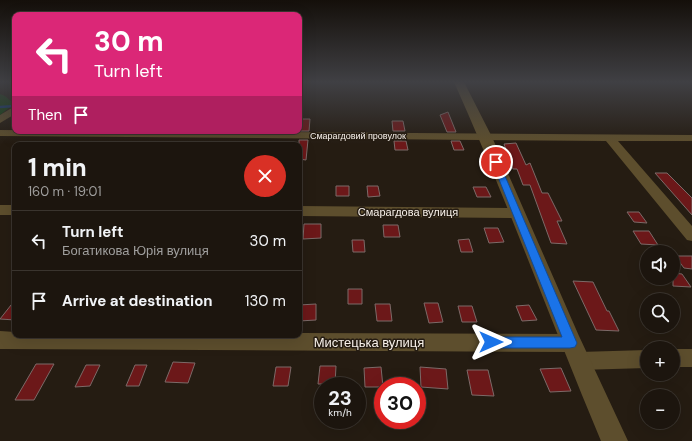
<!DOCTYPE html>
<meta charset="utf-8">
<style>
:root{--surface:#1c150e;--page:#29221c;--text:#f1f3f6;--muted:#a09f9e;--line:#3a342e}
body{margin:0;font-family:"DM Sans",sans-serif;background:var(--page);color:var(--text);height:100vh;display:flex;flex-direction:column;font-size:15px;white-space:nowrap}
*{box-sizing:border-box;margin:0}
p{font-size:13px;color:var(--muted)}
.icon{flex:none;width:22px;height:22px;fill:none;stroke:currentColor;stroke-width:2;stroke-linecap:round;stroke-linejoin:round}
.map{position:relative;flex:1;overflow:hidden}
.sheet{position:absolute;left:12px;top:142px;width:290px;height:196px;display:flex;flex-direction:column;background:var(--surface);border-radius:8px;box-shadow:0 4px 16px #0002,0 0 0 1px var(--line)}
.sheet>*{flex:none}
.top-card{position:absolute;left:12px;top:12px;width:290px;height:122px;border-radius:8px;box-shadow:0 4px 16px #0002,0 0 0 1px var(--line);background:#db2777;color:#fff;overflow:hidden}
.tools{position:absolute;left:640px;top:245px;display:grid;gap:8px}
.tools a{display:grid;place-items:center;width:40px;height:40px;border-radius:50%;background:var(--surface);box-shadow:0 4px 16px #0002,0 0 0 1px var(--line);font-size:20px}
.speed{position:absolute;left:314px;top:377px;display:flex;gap:8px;font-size:20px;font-weight:700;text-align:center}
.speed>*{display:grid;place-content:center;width:52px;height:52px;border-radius:50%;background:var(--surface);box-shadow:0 4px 16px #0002,0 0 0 1px var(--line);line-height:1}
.speed small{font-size:10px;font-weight:400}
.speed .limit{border:6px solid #d22;background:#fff;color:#111}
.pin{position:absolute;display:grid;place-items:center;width:34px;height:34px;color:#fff;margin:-17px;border:2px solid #fff;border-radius:50%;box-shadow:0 1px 4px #0007}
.me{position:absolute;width:44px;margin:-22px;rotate:90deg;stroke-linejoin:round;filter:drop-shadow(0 0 3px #0008)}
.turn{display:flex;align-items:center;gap:14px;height:84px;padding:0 16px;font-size:18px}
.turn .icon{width:52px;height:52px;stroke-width:2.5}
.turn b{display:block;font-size:28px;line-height:34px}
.then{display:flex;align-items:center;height:38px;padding:0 16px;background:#0003;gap:8px;font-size:15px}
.round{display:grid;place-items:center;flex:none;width:42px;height:42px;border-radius:21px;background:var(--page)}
.summary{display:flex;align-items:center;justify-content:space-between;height:68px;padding:0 16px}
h1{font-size:24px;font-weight:800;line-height:30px}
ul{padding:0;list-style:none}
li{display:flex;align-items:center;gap:12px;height:60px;padding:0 16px;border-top:1px solid var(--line)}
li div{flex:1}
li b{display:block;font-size:15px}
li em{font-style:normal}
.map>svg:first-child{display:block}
</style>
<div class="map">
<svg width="692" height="441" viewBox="0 0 692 441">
<rect width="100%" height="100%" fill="#251c12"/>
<!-- green -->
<path fill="#144513" d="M0 94 5 96 14 104 0 115Z"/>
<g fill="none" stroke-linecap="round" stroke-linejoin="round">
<!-- stream -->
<path stroke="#133b7a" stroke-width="2.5" d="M0 107 15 106"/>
</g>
<!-- building -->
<path fill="#6c1819" stroke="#7c6a68" d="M448 112 456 132H447L440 115Z
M299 119H310L309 131H299Z
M392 121H403L405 131H393Z
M299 140H308L306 160 299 159Z
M394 141H406L408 150H395Z
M451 141H460L464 150H454Z
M516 143 526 165 530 163 542 193H548L562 221H557L567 244 551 243 530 185H523L517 169H513L504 144Z
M655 173H667L692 198V215Z
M336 186H349V196H336Z
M367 186H378L380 196 368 197Z
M473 187H486L491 197H477Z
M627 212H639L647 223 634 222Z
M304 224H321V238L303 239Z
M383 225H398L400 237H384Z
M484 228H498L504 242 489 243Z
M633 231H649L658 245 641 244Z
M469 239 473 252H461L458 240Z
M352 240H364L365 252H353Z
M675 256H692V269L684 268Z
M673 273 682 274 691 287 673 286Z
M573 281 593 282 607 311H609L619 331 596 330Z
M348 289H362V304H348Z
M15 300V320L0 319Z
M424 303H438L443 322 429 323Z
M316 304V320L299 321V305Z
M375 304H390L392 321H377Z
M529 305 537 320 522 321 516 306Z
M458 306H472L477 322H462Z
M173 362 195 363 188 383 165 382Z
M36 364H54L34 400H15Z
M86 365H100L90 386 75 387Z
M135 365H147L139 386H126Z
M320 366H336L335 384H318Z
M276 367H291L288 386H273Z
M381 367 383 387H365L364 368Z
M420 367 446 369 448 389 421 387Z
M561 368 571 391 550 392 540 369Z
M467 370H488L494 396 472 395Z"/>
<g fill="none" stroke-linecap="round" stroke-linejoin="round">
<!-- minor -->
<path fill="#5d4e2d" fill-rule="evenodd" d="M15 106V114L0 123V115Z
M0 130 692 135V141H618L692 226V241L687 240 606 141 0 136Z
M0 205H15V215H0Z
M299 206 517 208 522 210 524 213 522 216 517 218 299 216Z
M0 331 15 332V335H299V333L571 334 578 337 580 343 578 349 571 352 0 349Z
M673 349H692V367H673Z
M647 350V368L579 370 572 368 569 361 572 354 579 352Z"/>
<!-- tertiary -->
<path fill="#5d4e2d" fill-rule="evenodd" d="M454 82H464L492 137 579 336 628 441H601C551 322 507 200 454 82Z"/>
</g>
<!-- sky -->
<linearGradient id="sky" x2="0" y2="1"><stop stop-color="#140f0a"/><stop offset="0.57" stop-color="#404044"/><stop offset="1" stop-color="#404044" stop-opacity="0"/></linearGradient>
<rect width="692" height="144" fill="url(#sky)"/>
<!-- route -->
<path fill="#1a73e8" stroke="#114b97" d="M496 159 499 162 577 343 575 347 570 348H491L487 346 485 342 487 338 491 337H562L492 162Z"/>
<g text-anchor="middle" stroke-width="3" stroke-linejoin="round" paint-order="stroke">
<!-- far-street labels -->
<g font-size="9" fill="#f8f1ea" stroke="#251c12">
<text x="358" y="139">Смарагдовий провулок</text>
</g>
<!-- street labels -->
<g font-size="11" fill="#f8f1ea" stroke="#251c12">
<text x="408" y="216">Смарагдова вулиця</text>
</g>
<!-- near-street labels -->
<g font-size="13" fill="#f8f1ea" stroke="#251c12">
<text x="369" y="347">Мистецька вулиця</text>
</g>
</g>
</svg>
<div class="tools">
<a><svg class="icon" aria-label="sound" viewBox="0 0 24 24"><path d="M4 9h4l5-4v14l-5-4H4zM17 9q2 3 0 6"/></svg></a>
<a><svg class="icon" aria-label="search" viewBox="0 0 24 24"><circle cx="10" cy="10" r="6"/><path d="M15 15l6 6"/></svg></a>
<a>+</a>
<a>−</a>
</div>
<div class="speed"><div>23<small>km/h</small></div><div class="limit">30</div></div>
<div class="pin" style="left:496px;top:162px;background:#d93025"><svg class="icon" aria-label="arrive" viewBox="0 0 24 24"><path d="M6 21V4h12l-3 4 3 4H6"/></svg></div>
<svg class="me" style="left:491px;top:342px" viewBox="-20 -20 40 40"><path d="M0-17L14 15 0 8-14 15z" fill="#1a73e8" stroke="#fff" stroke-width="4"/></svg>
<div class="top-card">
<div class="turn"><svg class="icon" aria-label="left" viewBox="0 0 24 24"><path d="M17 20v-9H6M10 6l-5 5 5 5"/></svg><div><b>30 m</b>Turn left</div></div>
<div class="then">Then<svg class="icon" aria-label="arrive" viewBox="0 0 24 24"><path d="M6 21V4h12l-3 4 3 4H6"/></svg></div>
</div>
<section class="sheet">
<div class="summary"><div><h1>1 min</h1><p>160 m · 19:01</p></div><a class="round" style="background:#d93025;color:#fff"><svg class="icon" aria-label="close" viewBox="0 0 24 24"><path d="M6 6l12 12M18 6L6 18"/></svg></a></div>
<ul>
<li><svg class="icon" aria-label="left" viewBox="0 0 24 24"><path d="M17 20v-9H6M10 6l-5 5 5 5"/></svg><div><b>Turn left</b><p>Богатикова Юрія вулиця</p></div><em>30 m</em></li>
<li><svg class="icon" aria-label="arrive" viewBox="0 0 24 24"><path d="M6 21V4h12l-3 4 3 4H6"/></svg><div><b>Arrive at destination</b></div><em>130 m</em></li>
</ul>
</section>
</div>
